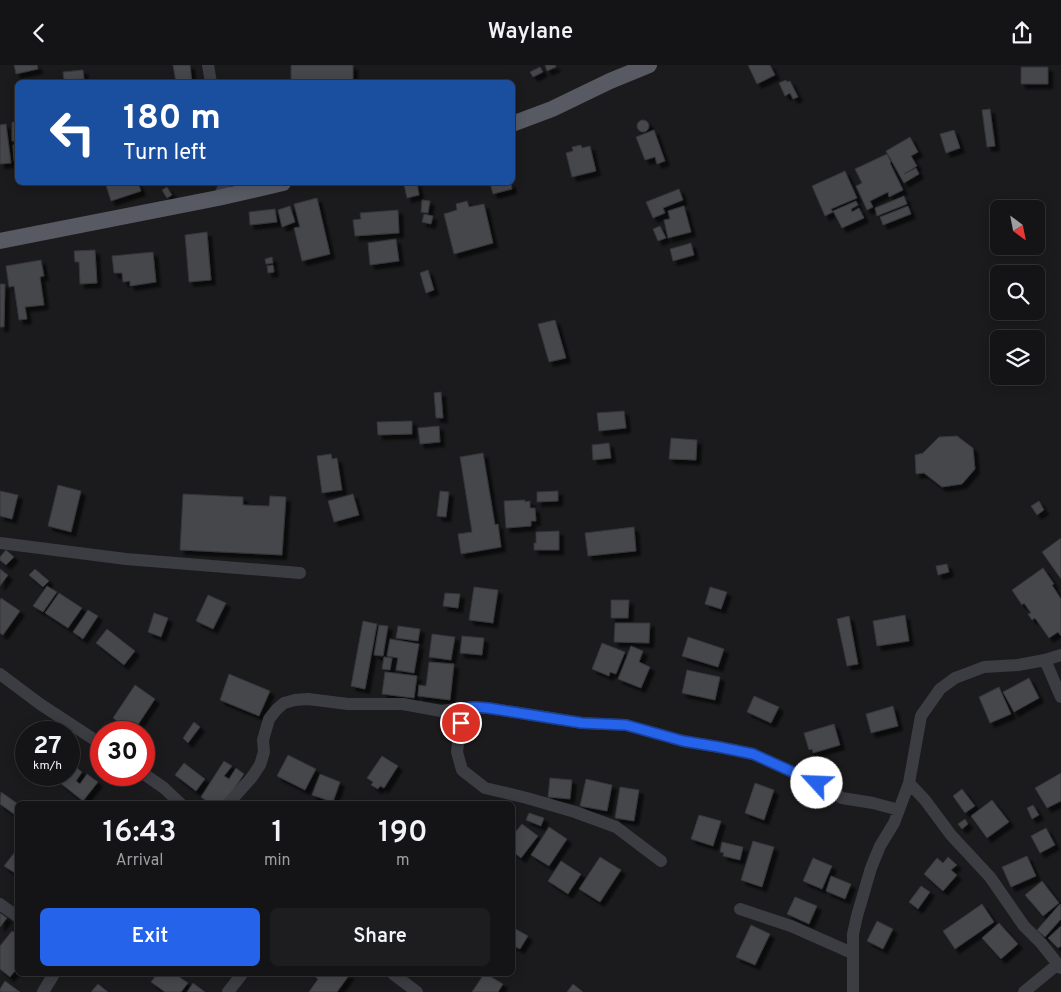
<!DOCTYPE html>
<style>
:root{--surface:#141416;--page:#1d1d1f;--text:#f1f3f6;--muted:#9d9ea1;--line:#333335;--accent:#2563eb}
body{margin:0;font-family:Overpass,sans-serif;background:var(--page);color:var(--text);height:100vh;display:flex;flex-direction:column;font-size:19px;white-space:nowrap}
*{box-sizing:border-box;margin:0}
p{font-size:16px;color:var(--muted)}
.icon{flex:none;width:28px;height:28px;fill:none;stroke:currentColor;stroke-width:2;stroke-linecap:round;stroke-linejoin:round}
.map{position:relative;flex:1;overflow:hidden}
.drawer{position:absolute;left:15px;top:736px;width:500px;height:175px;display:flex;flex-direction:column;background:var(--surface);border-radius:8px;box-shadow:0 2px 12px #0003,0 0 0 1px var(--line)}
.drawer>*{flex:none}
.hud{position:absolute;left:15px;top:15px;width:500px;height:105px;border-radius:8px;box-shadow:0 2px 12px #0003,0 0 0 1px var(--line);background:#1a4fa0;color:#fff;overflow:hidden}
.needle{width:32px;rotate:148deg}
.buttons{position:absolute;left:990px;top:135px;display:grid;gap:10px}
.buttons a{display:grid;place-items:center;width:55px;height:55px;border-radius:8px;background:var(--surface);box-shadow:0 2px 12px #0003,0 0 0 1px var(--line);font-size:25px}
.speed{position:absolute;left:15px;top:656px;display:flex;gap:10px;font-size:25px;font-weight:700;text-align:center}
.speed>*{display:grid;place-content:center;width:65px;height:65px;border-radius:50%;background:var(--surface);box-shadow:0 2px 12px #0003,0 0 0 1px var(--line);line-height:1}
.speed small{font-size:12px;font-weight:400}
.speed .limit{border:8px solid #d22;background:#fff;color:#111}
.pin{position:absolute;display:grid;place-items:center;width:42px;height:42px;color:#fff;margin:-21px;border:2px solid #fff;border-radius:50%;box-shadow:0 1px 5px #0007}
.me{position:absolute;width:55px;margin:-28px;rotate:295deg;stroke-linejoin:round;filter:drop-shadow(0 0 4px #0008)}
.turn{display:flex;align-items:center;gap:18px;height:105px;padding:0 25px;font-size:22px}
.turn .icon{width:65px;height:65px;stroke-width:2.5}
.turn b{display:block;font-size:35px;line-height:42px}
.eta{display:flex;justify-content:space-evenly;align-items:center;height:85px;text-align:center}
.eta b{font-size:30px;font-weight:600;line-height:35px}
.primary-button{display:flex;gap:10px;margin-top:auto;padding:10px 25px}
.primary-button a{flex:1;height:58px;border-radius:8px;background:var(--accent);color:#fff;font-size:20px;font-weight:600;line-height:58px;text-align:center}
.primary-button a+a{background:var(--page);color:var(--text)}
header{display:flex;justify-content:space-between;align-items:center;height:65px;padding:0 25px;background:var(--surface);font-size:22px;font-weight:600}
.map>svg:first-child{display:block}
</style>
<header><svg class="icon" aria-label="back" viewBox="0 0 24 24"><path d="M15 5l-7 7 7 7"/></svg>Waylane<svg class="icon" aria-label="share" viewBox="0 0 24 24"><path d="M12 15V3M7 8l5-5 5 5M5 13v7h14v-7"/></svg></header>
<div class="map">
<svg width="1061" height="927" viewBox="0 0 1061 927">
<defs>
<filter id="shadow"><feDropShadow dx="4.5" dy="4.5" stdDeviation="1" flood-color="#0009"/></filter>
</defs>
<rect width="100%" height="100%" fill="#1b1b1d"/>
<!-- building -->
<path fill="#45464b" stroke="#34353a" filter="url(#shadow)" d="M14 0H37L38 4 16 9Z
M173 0H190L192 18H176Z
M291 0H353V16L291 17Z
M545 0H555L556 2 547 6Z
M748 0H770L775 10 757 19Z
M540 2 543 7 533 12 530 7Z
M1021 2H1048V19H1021Z
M83 5 84 14 64 15 63 7Z
M786 15 787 17 790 16 798 32 793 34 790 28 785 31 779 18Z
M990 44 995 81 987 82 982 45Z
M637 61a6 6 0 1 1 12 0a6 6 0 1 1-12 0Z
M12 57H18V76H12Z
M6 59 11 98 0 99V60Z
M654 65 665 96 657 99 655 92 645 95 636 72Z
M954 65 960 83 946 88 940 69Z
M910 72 918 87 911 91 917 101 904 109 916 103 919 109 904 118 886 86Z
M13 80H18V96H14Z
M581 80 582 83 590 81 596 106 572 112 566 88 573 86 572 82Z
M887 89 891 97 890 98 903 125 889 132 888 127 870 136 873 142 867 145 856 121 862 118 855 104Z
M845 106 857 133 831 144 833 147 825 151 812 121Z
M113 118H138L141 126 111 136 106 120Z
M411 118H417L419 130 407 133 404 119Z
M490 118H511L512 124 493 129Z
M167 122 172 130 167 133 162 125Z
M679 124 683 135 663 143 665 148 653 153 646 137Z
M904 131 907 139 877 151 875 143Z
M317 133 330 189 302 196 294 163 300 162 294 139Z
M422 135 430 136 428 148 421 147Z
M467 136 469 142 484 139 493 178 454 189 444 149 457 145 456 139Z
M856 136 858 140 851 144 852 147 859 143 864 153 842 163 833 146Z
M290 141 295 157 282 162 278 145Z
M684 141 691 167 668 173 664 155 670 154 668 146Z
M908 141 911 149 883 160 880 152Z
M275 144 277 157 250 160 249 147Z
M398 145 399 168 355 171 353 155 361 154 360 148Z
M424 149 433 151 431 159 422 157Z
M660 161 666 173 658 176 653 164Z
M207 167 211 215 189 217 185 170Z
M396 174 399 196 370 200 368 178Z
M691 178 694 190 673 196 670 184Z
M95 185 97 218 80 219 79 197H75L74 186Z
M153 187 156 217 130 221V216L123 217 122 208H114L112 191Z
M272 192 273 198 266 199 265 194Z
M41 195 44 211 40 212 44 240 25 242 27 254 19 255 14 221 9 222 6 201Z
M273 200 274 207 268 208 267 201Z
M428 205 434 225 426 228 420 208Z
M0 219H5L4 262H0Z
M555 255 566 293 549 297 538 259Z
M441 327 443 353H436L434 328Z
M624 346 626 363 599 366 597 348Z
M412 356V369L378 370 377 357Z
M439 361 440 377 420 379 418 363Z
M957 371 973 383 975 404 962 419 942 422 924 408 916 409 915 390 923 388 939 372Z
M671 373 697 375 696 395 669 394Z
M609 378 611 393 593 395 592 380Z
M483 388 495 460 498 459 501 482 461 489 458 469 472 467 460 392Z
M331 389 332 394 337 393 342 425 322 428 317 391Z
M58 420 81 426 71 467 48 461Z
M0 426 18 430 12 454 0 451Z
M440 426 449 427 446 452 437 451Z
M558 426V436L537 437V427Z
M183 429 243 432V440L269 441 270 431 286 432 282 490 180 485Z
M353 429 359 450 334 457 328 436Z
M525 435V437L530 436V443H535L536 456H531V461L506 463 504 436Z
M1039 436 1044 445 1037 450 1031 441Z
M634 462 636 486 588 491 585 468Z
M559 466V485H534V478H536V467Z
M1061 473V514L1042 487Z
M6 485 14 492 6 500 0 495V492Z
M947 499 949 507 938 510 936 501Z
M1043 503 1054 519 1052 520 1061 534V571L1058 567 1049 573 1035 553 1032 555 1028 549 1031 548 1024 538 1022 540 1012 525Z
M0 504 8 510 0 521Z
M35 504 49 516 43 522 29 510Z
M47 521 57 527 43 547 33 541Z
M474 522 498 525 493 558 469 555Z
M710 522 727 527 721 544 705 539Z
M59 528 82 543 68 563 45 548Z
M445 528 460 529 458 543 443 541Z
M208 530 226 538 213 564 196 556Z
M1 533 20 546 3 570 0 568V535Z
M611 535H629L628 553H611Z
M88 545 98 551 83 574 73 567Z
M154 548 168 553 161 572 148 567Z
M905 550 909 576 877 581 873 556Z
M849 551 858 599 847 601 837 554Z
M363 556 377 559 365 624 351 621Z
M615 558H650L649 578 614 577Z
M379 560 388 561 383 591 374 590Z
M398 561 420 564 418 576 396 573Z
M107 564 135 586 124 600 96 578Z
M432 569 455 572 451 595 429 592Z
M462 571 484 573 482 590 460 588Z
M688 572 724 584 718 602 682 591Z
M390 574 419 579 414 608 396 605 398 593 387 591Z
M602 578 625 587 616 609 610 607 609 611 592 604Z
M631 581 643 586 639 597 650 602 641 623 618 614Z
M384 592 392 593 390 605 382 604Z
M429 597 454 599 450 635 418 631 419 620 426 621Z
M687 605 720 612 715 635 682 628Z
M385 607 417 611 414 633 382 629Z
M229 609 270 626 259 651 220 635Z
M1029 613 1039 633 1014 647 1003 627Z
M135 620 155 634 133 667 113 653Z
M999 622 1011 649 990 658 979 632Z
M754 631 779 642 771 658 747 647Z
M893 641 898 661 871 668 866 649Z
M194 657 200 662 188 678 183 673Z
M834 659 840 680 813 688 812 684 809 685 804 668Z
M288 690 316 704 305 725 277 711Z
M382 691 398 701 384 723 380 721 378 724 371 720 373 717 367 713Z
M224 696 232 701 224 711 229 714 236 703 244 709 224 739H211L201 732Z
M184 698 205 714 196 726 175 710Z
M73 700 82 707 76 716 80 719 87 709 98 717 83 736 59 717 65 710H69V705Z
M1061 708V736L1047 743 1035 723Z
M320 709 340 717 333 737 312 730Z
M33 710H47L41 717Z
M550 713 572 715 570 734 548 732Z
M586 714 612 720 607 746 580 741Z
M755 718 774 725 764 755 745 748Z
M620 722 639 725 634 756 615 753Z
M962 724 975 741 965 748 953 731Z
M1 727 18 739V752L0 739Z
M992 735 1009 757 987 773 971 751Z
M1033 740 1039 750 1032 754 1027 743Z
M529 748 544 753 541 761 526 755Z
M699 750 721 756 713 781 691 774Z
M965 754 968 759 962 764 958 759Z
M522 759 538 771 521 793 512 786V771Z
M549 762 567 774 549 801 531 790Z
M1046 763 1055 780 1040 788 1031 771Z
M753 776 774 782 762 822 741 815Z
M722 777 743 782 740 795 723 791 724 788 720 787Z
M18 783V810L4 801Z
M1027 791 1036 811 1011 822 1002 802Z
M600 792 621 805 600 837 579 824Z
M948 792 957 800 951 805 957 810 943 826 924 809 937 793 943 798Z
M813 793 832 801 822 824 803 816Z
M561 796 581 809 568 829 548 816Z
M831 811 851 819 845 834 826 826Z
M1042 816 1059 838 1043 851 1025 830Z
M921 821 930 827 918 844 909 837Z
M795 832 817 841 809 859 787 849Z
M982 839 994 857 955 884 943 866Z
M1060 839 1061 841V854L1045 872 1037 865Z
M0 848 7 853 0 862Z
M877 856 893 864 883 884 867 876Z
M999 858 1018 879 1001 894 982 873Z
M751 860 770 869 755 900 736 892Z
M1061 861V881L1058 883 1048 873Z
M512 862 528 871 520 884 512 880Z
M12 866 18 870V902L10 912 0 904V881Z
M157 909H175L188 918 181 927H165L151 917Z
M311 909H350L337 927H309L318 914Z
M484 909H486L503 919 498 927H472Z
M5 916 20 927H0V924Z
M193 918 205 927H187Z
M98 919 108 927H91Z
M573 919 583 927H567Z"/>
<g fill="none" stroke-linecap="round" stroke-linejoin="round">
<!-- minor -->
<path stroke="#3b3d43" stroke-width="12" d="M208 0 211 18
M218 133 226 118
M0 478 126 494 300 508
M1045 595 1061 632
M0 609 40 639 101 679
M462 644 457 687 462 705 485 723 527 733 575 747 616 762 661 796
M144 709 164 723 181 739
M909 718 925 735 951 770 990 812 1024 861 1041 878 1061 903
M228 739 252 712 260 700 264 687 263 675 269 654 277 644 284 638 295 635 308 634 348 639H403L441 646 474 642 488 643 582 658 626 660 683 676 719 682 753 689 817 718 842 733 873 738 899 745
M0 839 18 852
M740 844 791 861 852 888
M393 909 417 927
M43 927 54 909
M228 927 242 909
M853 927V869L857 851 871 803 880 781 894 758 909 718 921 651 940 624 955 613 984 602 1018 600 1045 595 1061 590
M1024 927 1058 899"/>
<!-- major -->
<path stroke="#575a62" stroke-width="16" d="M512 59 552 44 610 16 649 0
M0 176 218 133 283 118"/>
</g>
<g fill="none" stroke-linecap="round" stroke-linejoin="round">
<defs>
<path id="route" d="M461 658 462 644 474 642 488 643 582 658 626 660 683 676 719 682 753 689 817 718"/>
</defs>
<!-- route casing -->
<use href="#route" stroke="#184099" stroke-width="12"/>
<!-- route -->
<use href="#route" stroke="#2563eb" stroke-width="9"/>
</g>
</svg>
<div class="buttons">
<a><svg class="needle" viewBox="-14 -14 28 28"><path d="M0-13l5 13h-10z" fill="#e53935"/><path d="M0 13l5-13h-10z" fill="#9d9ea1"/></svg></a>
<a><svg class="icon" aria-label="search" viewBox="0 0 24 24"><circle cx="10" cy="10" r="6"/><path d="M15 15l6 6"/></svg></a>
<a><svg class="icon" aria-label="layers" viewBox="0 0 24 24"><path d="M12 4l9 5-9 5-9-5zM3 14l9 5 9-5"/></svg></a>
</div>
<div class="speed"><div>27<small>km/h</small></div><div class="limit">30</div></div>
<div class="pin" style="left:461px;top:658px;background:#d93025"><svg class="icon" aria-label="arrive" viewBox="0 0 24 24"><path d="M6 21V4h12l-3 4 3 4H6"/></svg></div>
<svg class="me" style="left:817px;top:718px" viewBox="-20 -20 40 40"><circle r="19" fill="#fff"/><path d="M0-13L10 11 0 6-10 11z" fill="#2563eb"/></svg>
<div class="hud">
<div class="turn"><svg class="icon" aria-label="left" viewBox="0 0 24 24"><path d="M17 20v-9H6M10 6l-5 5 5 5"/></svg><div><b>180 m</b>Turn left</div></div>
</div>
<section class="drawer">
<div class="eta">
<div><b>16:43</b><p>Arrival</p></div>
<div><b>1</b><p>min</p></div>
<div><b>190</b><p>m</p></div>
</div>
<div class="primary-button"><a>Exit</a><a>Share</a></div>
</section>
</div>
